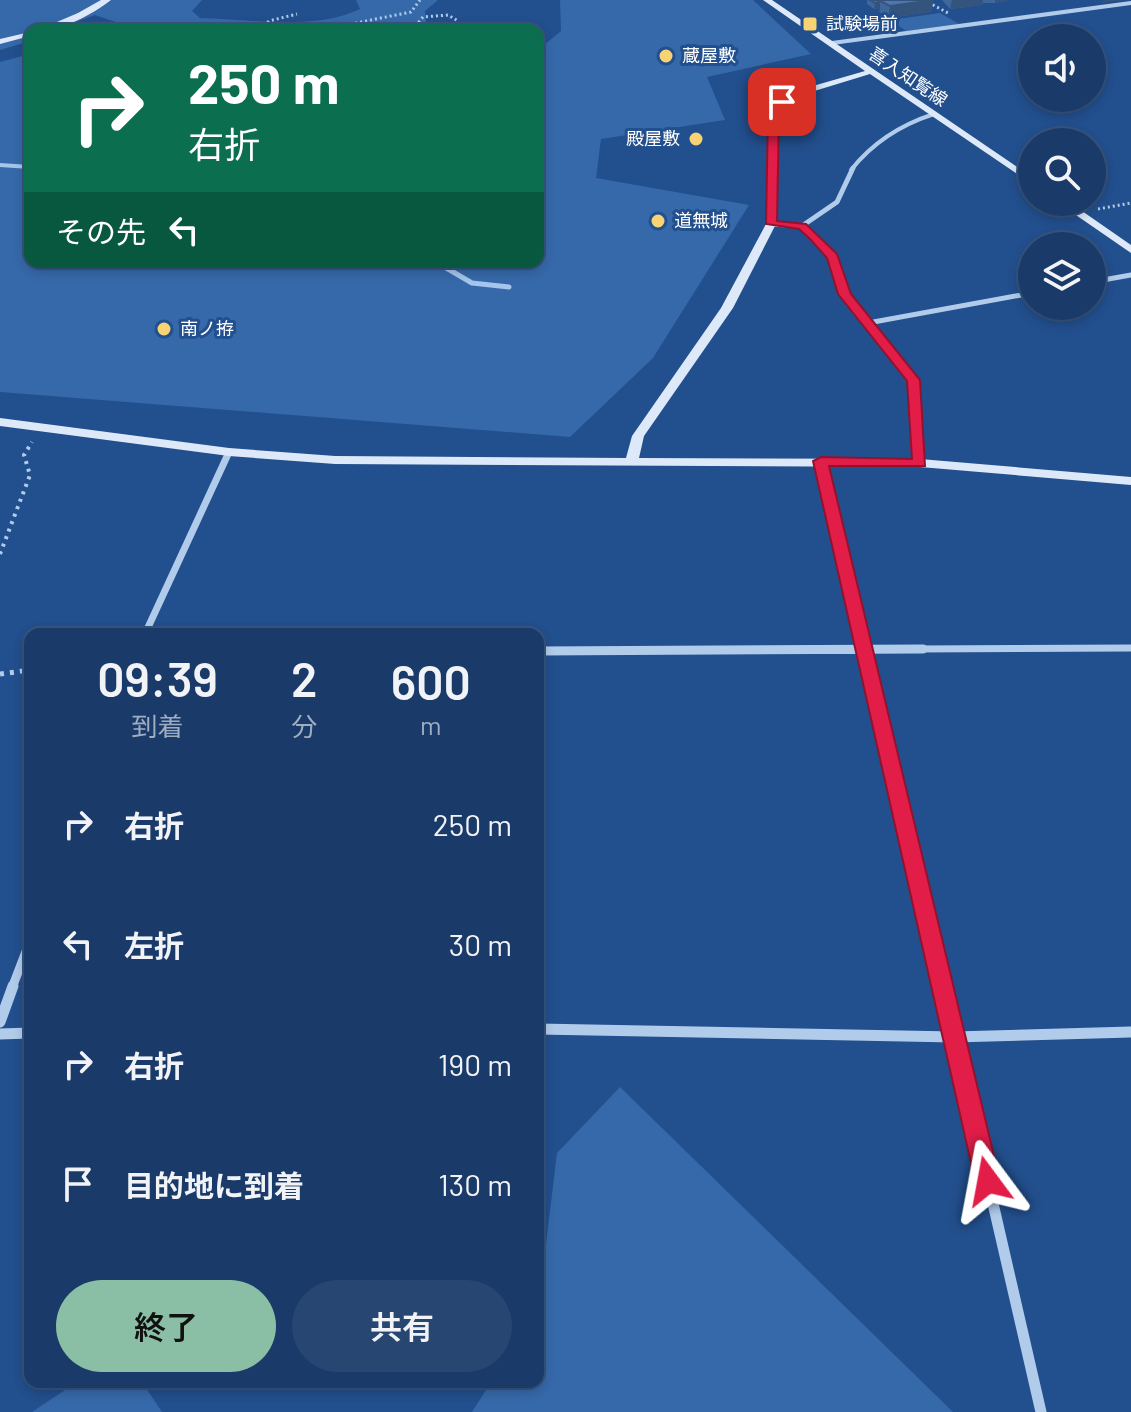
<!DOCTYPE html>
<html lang="ja">
<meta charset="utf-8">
<style>
:root{--surface:#1a3b6a;--page:#274672;--text:#f1f3f6;--muted:#9fadc1;--line:#38557e;--accent:#8abfa5}
body{margin:0;font-family:Barlow,"Noto Sans JP",sans-serif;background:var(--page);color:var(--text);height:100vh;display:flex;flex-direction:column;font-size:30px;white-space:nowrap}
*{box-sizing:border-box;margin:0}
p{font-size:26px;color:var(--muted)}
.icon{flex:none;width:44px;height:44px;fill:none;stroke:currentColor;stroke-width:2;stroke-linecap:round;stroke-linejoin:round}
.map{position:relative;flex:1;overflow:hidden}
.panel{position:absolute;left:24px;top:628px;width:520px;height:760px;display:flex;flex-direction:column;background:var(--surface);border-radius:16px;box-shadow:0 4px 12px #0003,0 0 0 2px var(--line)}
.panel>*{flex:none}
.top-card{position:absolute;left:24px;top:24px;width:520px;height:244px;border-radius:16px;box-shadow:0 4px 12px #0003,0 0 0 2px var(--line);background:#0b6e4f;color:#fff;overflow:hidden}
.buttons{position:absolute;left:1018px;top:24px;display:grid;gap:16px}
.buttons a{display:grid;place-items:center;width:88px;height:88px;border-radius:50%;background:var(--surface);box-shadow:0 4px 12px #0003,0 0 0 2px var(--line);font-size:40px}
.pin{position:absolute;display:grid;place-items:center;width:68px;height:68px;color:#fff;margin:-34px;border-radius:16px;box-shadow:0 4px 12px #0006}
.me{position:absolute;width:88px;margin:-44px;rotate:347deg;stroke-linejoin:round;filter:drop-shadow(0 0 6px #0008)}
.turn{display:flex;align-items:center;gap:28px;height:168px;padding:0 32px;font-size:36px}
.turn .icon{width:104px;height:104px;stroke-width:2.5}
.turn b{display:block;font-size:56px;line-height:68px}
.then{display:flex;align-items:center;height:76px;padding:0 32px;background:#0003;gap:16px;font-size:30px}
.eta{display:flex;justify-content:space-evenly;align-items:center;height:136px;text-align:center}
.eta b{font-size:48px;font-weight:600;line-height:56px}
.cta{display:flex;gap:16px;margin-top:auto;padding:16px 32px}
.cta a{flex:1;height:92px;border-radius:48px;background:var(--accent);color:#111;font-size:32px;font-weight:600;line-height:92px;text-align:center}
.cta a+a{background:var(--page);color:var(--text)}
ul{padding:0;list-style:none}
li{display:flex;align-items:center;gap:24px;height:120px;padding:0 32px}
li div{flex:1}
li b{display:block;font-size:30px}
li em{font-style:normal}
.map>svg:first-child{display:block}
</style>
<div class="map">
<svg width="1131" height="1412" viewBox="0 0 1131 1412">
<rect width="100%" height="100%" fill="#224f8d"/>
<!-- green -->
<path fill="#3669aa" d="M0 0H202L192 11 200 18C250 19 314 31 360 9L356 0H438L425 11 426 22 436 30H99L116 22 95 15 59 28 63 30H30V41L0 50Z
M560 0H753L811 54 707 77 725 120 601 139 596 178 749 205 653 358 570 437 0 392V62L30 54V262H538V50L561 31Z
M940 13 959 24 906 31 890 20Z
M620 1087 953 1412H472L491 1382H538V1310L557 1153Z
M77 1382H142L162 1412H32Z"/>
<g fill="none" stroke-linecap="round" stroke-linejoin="round">
<!-- stream-far1 -->
<path stroke="#a5c5ed" stroke-width="4" d="M0 165 30 167"/>
<!-- stream -->
<path stroke="#a5c5ed" stroke-width="5" d="M436 262 472 283 509 287"/>
<!-- path-far2 -->
<path stroke="#b1cbeb" stroke-width="3" stroke-dasharray="2 3" stroke-linecap="butt" d="M924 0 948 13
M261 30 269 21 297 14
M321 30 411 12 420 0
M412 30 423 17 448 15 458 21
M1098 209 1131 203"/>
<!-- path-far1 -->
<path stroke="#b1cbeb" stroke-width="4" stroke-dasharray="3 5" stroke-linecap="butt" d="M0 554 30 475 24 455 32 442"/>
<!-- path -->
<path stroke="#b1cbeb" stroke-width="5" stroke-dasharray="4 6" stroke-linecap="butt" d="M0 674 30 670"/>
<!-- street-far4 -->
<path stroke="#b1cbeb" stroke-width="4" d="M832 43 1131 3
M851 170C873 142 900 125 934 114"/>
<!-- street-far3 -->
<path stroke="#b1cbeb" stroke-width="5" d="M771 224 802 226 833 257 845 294 908 369 913 383
M802 226 837 202 853 168
M1092 282 1131 275
M868 323 1032 293"/>
<!-- street-far2 -->
<path stroke="#b1cbeb" stroke-width="7" d="M913 381 920 463
M821 461 865 651
M145 634 229 452
M538 651 1131 648"/>
<!-- street-far1 -->
<path stroke="#b1cbeb" stroke-width="9" d="M865 649 943 988
M538 651 923 649
M12 988 30 941"/>
<!-- street -->
<path stroke="#b1cbeb" stroke-width="11" d="M943 986 1041 1412
M0 1022 13 986
M538 1029 954 1037 1131 1032
M0 1034 30 1033"/>
<!-- secondary -->
<path fill="#dde9f9" fill-rule="evenodd" d="M101 0H111C92 15 63 30 38 30L78 13Z
M763 0H772L1032 177V184L870 74 798 96 778 114 776 224 733 308 644 436 639 458 920 459 1131 477V485L920 467 335 464 229 456 0 426V418L229 448 335 456 626 458 632 436 721 308 766 224 769 113 792 92 865 71Z
M30 32V36L0 44V39Z
M1057 202H1069L1131 245V253Z"/>
</g>
<!-- wall -->
<path fill="#40679b" d="M867 0H933L931 12 888 18 879 12 880 8 874 9 867 4Z
M942 0H1010L995 3H983L982 5 950 9Z"/>
<!-- shaded-wall -->
<path fill="#34547e" d="M933 0 931 12 888 18 890 6Z
M952 0H983L982 5 950 9Z
M995 0H1010L995 3Z
M1104 0H1128L1103 2Z
M880 2V8L874 9 875 3Z"/>
<!-- building -->
<path fill="#4b78b4" stroke="#34547e" stroke-width="2" d="M870 0H885L875 3Z
M885 0H933L890 6 880 1Z"/>
<!-- route -->
<path fill="#e11d48" stroke="#92132f" stroke-width="2" d="M778 100 787 102 779 114 777 221 806 224 837 254 851 294 920 380 925 466H829L1000 1181 996 1189 988 1192 979 1189 975 1181 813 461 821 457 912 459 907 381 838 294 827 258 810 239 799 229 766 224 768 113Z"/>
<!-- markers -->
<g fill="#f7d373" stroke="#224f8d" stroke-width="3">
<rect x="802" y="16" width="16" height="16" rx="4"/>
<circle cx="666" cy="56" r="8"/>
<circle cx="696" cy="139" r="8"/>
<circle cx="658" cy="221" r="8"/>
<circle cx="164" cy="329" r="8"/>
</g>
<g text-anchor="middle" stroke-width="6" stroke-linejoin="round" paint-order="stroke">
<!-- far-poi labels -->
<g font-size="18" fill="#fff" stroke="#224f8d" text-anchor="start">
<text x="826" y="30">試験場前</text>
<text x="682" y="62">蔵屋敷</text>
<text x="680" y="145" text-anchor="end">殿屋敷</text>
<text x="674" y="227">道無城</text>
<text x="180" y="335">南ノ拵</text>
</g>
<!-- far-street labels -->
<g font-size="18" fill="#fff" stroke="#224f8d">
<text transform="translate(908 77) rotate(34)" y="6">喜入知覧線</text>
</g>
</g>
</svg>
<div class="buttons">
<a><svg class="icon" aria-label="sound" viewBox="0 0 24 24"><path d="M4 9h4l5-4v14l-5-4H4zM17 9q2 3 0 6"/></svg></a>
<a><svg class="icon" aria-label="search" viewBox="0 0 24 24"><circle cx="10" cy="10" r="6"/><path d="M15 15l6 6"/></svg></a>
<a><svg class="icon" aria-label="layers" viewBox="0 0 24 24"><path d="M12 4l9 5-9 5-9-5zM3 14l9 5 9-5"/></svg></a>
</div>
<div class="pin" style="left:782px;top:102px;background:#d93025"><svg class="icon" aria-label="arrive" viewBox="0 0 24 24"><path d="M6 21V4h12l-3 4 3 4H6"/></svg></div>
<svg class="me" style="left:988px;top:1181px" viewBox="-20 -20 40 40"><path d="M0-17L14 15 0 8-14 15z" fill="#e11d48" stroke="#fff" stroke-width="4"/></svg>
<div class="top-card">
<div class="turn"><svg class="icon" aria-label="right" viewBox="0 0 24 24"><path d="M7 20v-9h11M14 6l5 5-5 5"/></svg><div><b>250 m</b>右折</div></div>
<div class="then">その先<svg class="icon" aria-label="left" viewBox="0 0 24 24"><path d="M17 20v-9H6M10 6l-5 5 5 5"/></svg></div>
</div>
<section class="panel">
<div class="eta">
<div><b>09:39</b><p>到着</p></div>
<div><b>2</b><p>分</p></div>
<div><b>600</b><p>m</p></div>
</div>
<ul>
<li><svg class="icon" aria-label="right" viewBox="0 0 24 24"><path d="M7 20v-9h11M14 6l5 5-5 5"/></svg><div><b>右折</b></div><em>250 m</em></li>
<li><svg class="icon" aria-label="left" viewBox="0 0 24 24"><path d="M17 20v-9H6M10 6l-5 5 5 5"/></svg><div><b>左折</b></div><em>30 m</em></li>
<li><svg class="icon" aria-label="right" viewBox="0 0 24 24"><path d="M7 20v-9h11M14 6l5 5-5 5"/></svg><div><b>右折</b></div><em>190 m</em></li>
<li><svg class="icon" aria-label="arrive" viewBox="0 0 24 24"><path d="M6 21V4h12l-3 4 3 4H6"/></svg><div><b>目的地に到着</b></div><em>130 m</em></li>
</ul>
<div class="cta"><a>終了</a><a>共有</a></div>
</section>
</div>
